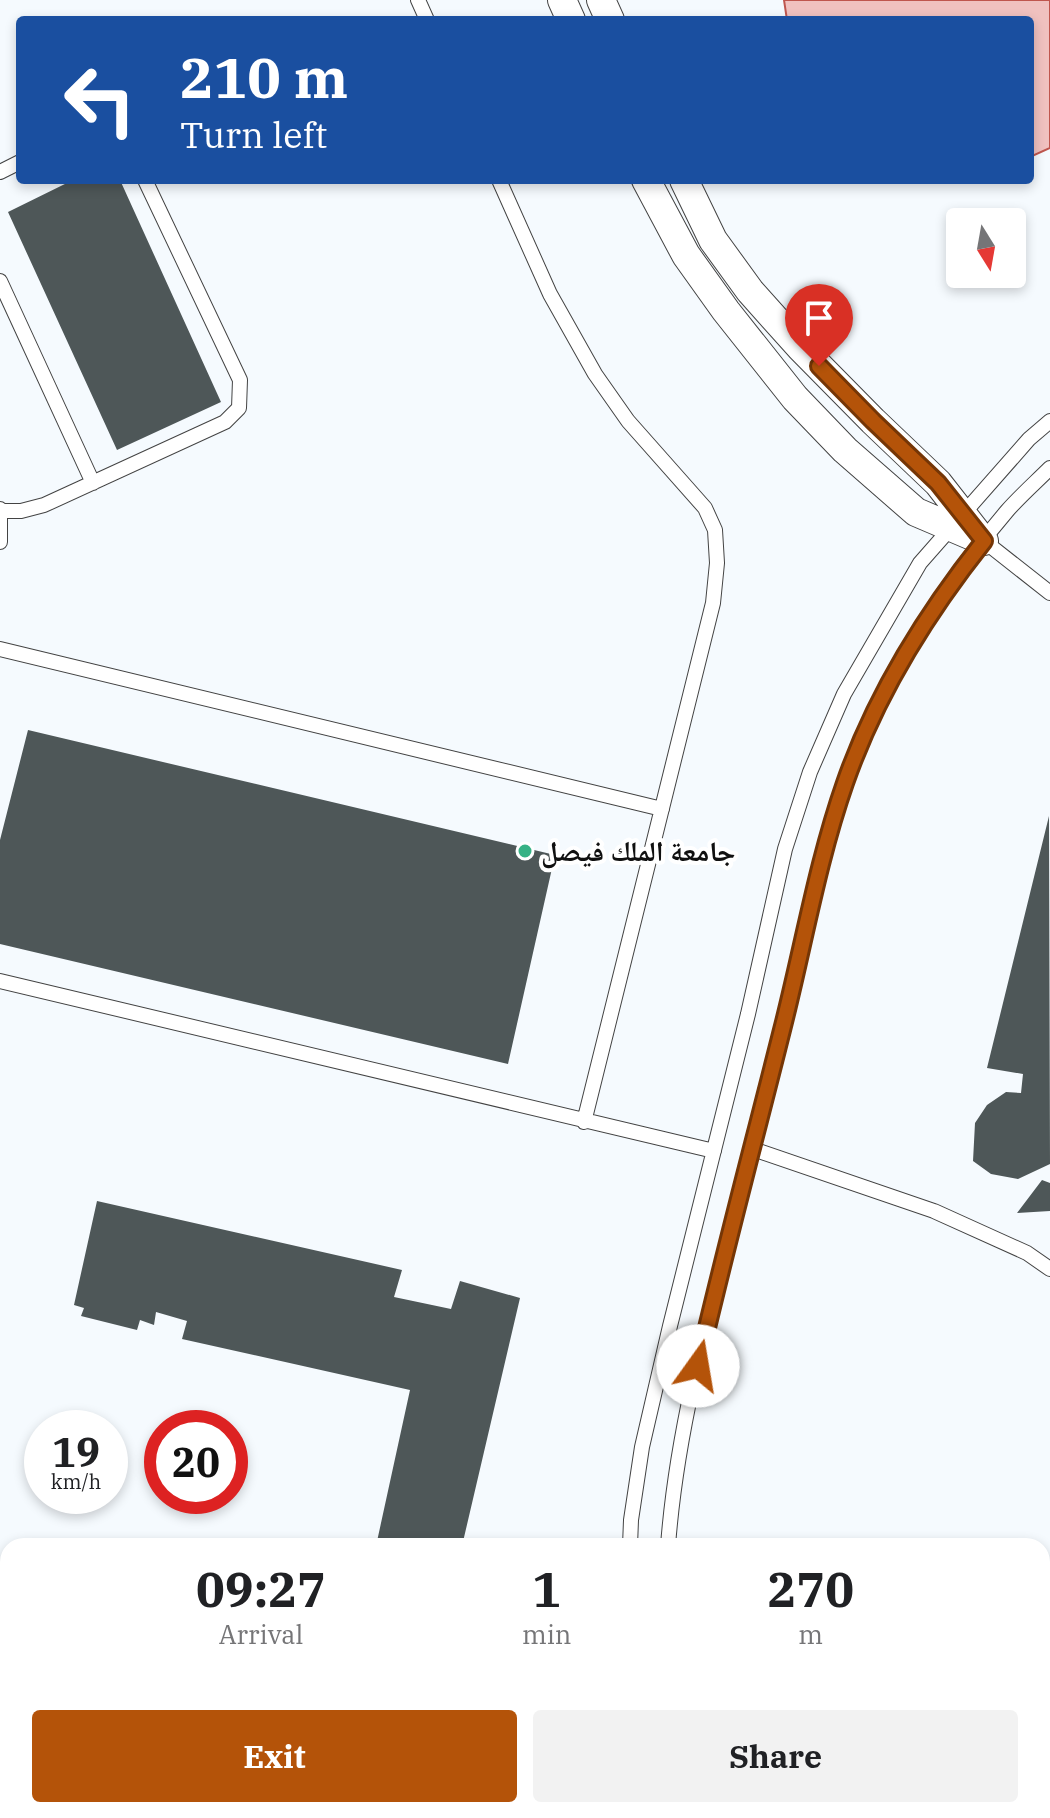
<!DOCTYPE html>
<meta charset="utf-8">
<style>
:root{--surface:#fff;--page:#f2f2f2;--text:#202124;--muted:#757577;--accent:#b45309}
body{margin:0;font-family:"IBM Plex Serif","Noto Naskh Arabic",serif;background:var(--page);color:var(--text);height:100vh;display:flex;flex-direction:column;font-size:30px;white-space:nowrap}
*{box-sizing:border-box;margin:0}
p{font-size:26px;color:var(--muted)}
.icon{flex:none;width:44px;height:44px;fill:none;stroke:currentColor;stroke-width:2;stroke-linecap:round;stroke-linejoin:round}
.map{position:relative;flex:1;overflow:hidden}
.side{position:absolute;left:0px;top:1538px;width:1050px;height:280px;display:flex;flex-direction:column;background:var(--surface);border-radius:24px 24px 0 0;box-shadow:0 4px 12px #0003}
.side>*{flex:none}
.banner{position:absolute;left:16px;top:16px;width:1018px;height:168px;border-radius:8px;box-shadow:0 4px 12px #0003;background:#1a4fa0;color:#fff;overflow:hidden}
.needle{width:52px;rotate:169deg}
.fabs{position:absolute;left:946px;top:208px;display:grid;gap:16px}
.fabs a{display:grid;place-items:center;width:80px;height:80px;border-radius:8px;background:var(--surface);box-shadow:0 4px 12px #0003;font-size:40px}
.speed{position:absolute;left:24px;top:1410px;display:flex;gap:16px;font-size:40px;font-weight:700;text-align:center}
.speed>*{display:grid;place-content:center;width:104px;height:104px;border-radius:50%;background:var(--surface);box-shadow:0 4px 12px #0003;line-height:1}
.speed small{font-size:20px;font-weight:400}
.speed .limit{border:12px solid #d22;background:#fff;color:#111}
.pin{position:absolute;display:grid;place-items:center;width:68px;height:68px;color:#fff;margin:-82px -34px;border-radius:50% 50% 50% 0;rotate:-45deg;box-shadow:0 0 8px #0007}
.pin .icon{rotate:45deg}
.me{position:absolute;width:88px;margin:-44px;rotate:13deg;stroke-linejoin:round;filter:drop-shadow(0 0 6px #0008)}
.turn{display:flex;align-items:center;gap:28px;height:168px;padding:0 32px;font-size:36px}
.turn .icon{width:104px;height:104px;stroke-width:2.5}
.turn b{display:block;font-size:56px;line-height:68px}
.eta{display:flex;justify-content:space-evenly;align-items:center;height:136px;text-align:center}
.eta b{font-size:48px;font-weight:800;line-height:56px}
.cta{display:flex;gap:16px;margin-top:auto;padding:16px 32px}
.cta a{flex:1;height:92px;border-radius:8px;background:var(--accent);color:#fff;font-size:32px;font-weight:800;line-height:92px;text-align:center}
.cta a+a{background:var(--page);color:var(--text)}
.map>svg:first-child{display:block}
</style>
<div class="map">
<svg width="1050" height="1818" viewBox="0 0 1050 1818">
<rect width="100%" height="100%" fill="#f5fafe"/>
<!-- water -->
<path fill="#f0c1bf" stroke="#bf564e" stroke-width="2" d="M784 0H1050V148L1030 157V20H787Z"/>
<!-- building -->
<path fill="#4e5758" d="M73 180H120L221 402 117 450 8 212Z
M28 730 555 855 508 1064 0 944V840Z
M1049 816 1050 1164 1018 1179 991 1174 973 1161 975 1123 987 1105 1006 1092 1021 1093 1023 1074 987 1068Z
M1042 1180 1050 1183V1211L1017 1213Z
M97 1201 402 1270 394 1297 451 1309 460 1281 520 1298 462 1546H376L410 1390 182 1339 187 1321 156 1312 154 1325 140 1320 137 1330 81 1316 84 1308 74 1305Z"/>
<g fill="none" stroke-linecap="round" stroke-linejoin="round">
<defs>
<path id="service" d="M418 0 427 20
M0 172 20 162
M499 180 550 294 595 374 628 421 705 508 715 530 717 563 713 603 584 1122
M0 281 93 483
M0 509V542
M0 511H21L44 505 225 422 239 408 240 380 145 180
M984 541 1050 593
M0 649 662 809
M0 981 714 1151
M753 1149 934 1211 1027 1253 1050 1269
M630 1546 631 1520 642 1447 670 1326 748 1014 785 849 810 772 844 694 920 563 1029 439 1050 421
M668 1546C678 1411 719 1280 752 1150 769 1083 786 1017 801 950 820 869 838 787 874 713 908 640 955 572 1007 511 1020 496 1036 482 1050 468
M1042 1691 1050 1687
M650 1810 653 1818
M689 1810 690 1818"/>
<path id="minor" d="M562 0 571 20
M601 0 610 20
M646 180 686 255 726 311 795 398 845 450 916 512 984 541
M684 180 713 240 750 291 801 348 873 421 938 483 981 538
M0 1693 8 1697
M0 1764 8 1768
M82 1810 93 1818
M170 1810 175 1818"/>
</defs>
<!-- service casing -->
<use href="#service" stroke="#434343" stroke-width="16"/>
<!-- minor casing -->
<use href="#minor" stroke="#434343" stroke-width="30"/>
<!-- service -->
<use href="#service" stroke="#fff" stroke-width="14"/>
<!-- minor -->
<use href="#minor" stroke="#fff" stroke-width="28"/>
</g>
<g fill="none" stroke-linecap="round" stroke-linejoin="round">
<defs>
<path id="route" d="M698 1366C724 1253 754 1142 782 1030 803 948 817 863 845 783 876 694 926 614 984 541L938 483 873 421 819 366"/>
</defs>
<!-- route casing -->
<use href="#route" stroke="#753606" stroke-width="20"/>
<!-- route -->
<use href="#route" stroke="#b45309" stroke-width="14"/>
</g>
<!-- markers -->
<circle fill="#37b285" stroke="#fff" stroke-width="3" cx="525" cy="851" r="8"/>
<g text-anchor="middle" stroke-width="8" stroke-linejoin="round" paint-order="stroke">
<!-- poi labels -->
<g font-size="28" font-weight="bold" fill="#101010" stroke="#fff" text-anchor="start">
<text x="541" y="861">جامعة الملك فيصل</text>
</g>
</g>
</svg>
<div class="fabs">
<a><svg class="needle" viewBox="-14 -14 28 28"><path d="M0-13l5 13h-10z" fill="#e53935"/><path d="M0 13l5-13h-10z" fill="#757577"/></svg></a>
</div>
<div class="speed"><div>19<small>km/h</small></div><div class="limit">20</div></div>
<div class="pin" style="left:819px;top:366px;background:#d93025"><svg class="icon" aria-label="arrive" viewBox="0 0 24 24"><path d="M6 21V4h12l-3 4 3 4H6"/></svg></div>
<svg class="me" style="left:698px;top:1366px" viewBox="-20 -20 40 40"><circle r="19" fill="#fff"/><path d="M0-13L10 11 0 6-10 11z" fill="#b45309"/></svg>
<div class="banner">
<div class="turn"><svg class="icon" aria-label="left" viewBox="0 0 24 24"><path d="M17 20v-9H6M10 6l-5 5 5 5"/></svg><div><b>210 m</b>Turn left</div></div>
</div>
<section class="side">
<div class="eta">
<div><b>09:27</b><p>Arrival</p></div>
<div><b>1</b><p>min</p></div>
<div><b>270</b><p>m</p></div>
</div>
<div class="cta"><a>Exit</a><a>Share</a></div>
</section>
</div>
